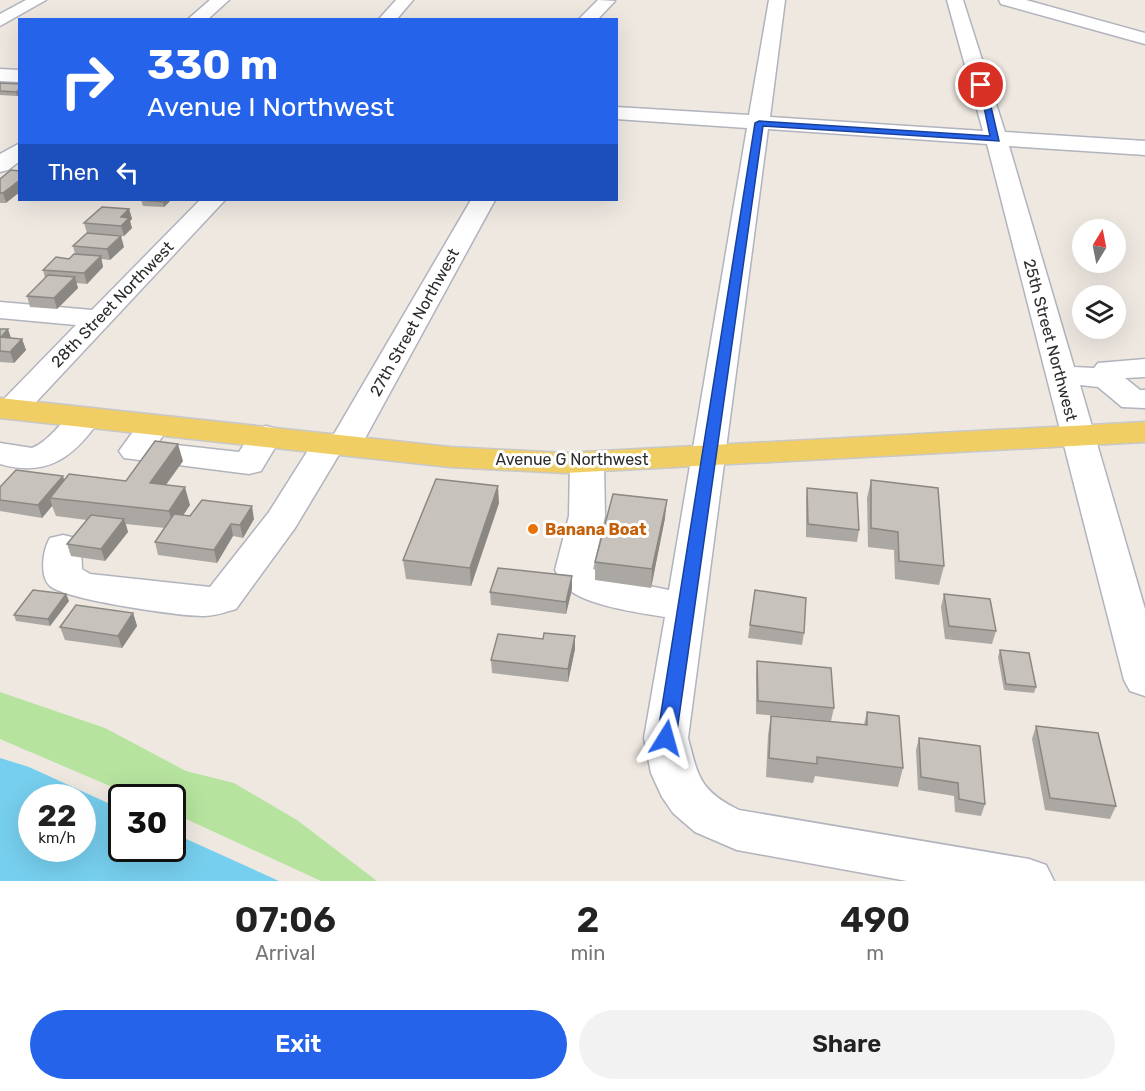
<!DOCTYPE html>
<style>
:root{--surface:#fff;--page:#f2f2f2;--text:#222;--muted:#767676;--accent:#2563eb}
body{margin:0;font-family:Rubik,sans-serif;background:var(--page);color:var(--text);height:100vh;display:flex;flex-direction:column;font-size:22px;white-space:nowrap}
*{box-sizing:border-box;margin:0}
p{font-size:20px;color:var(--muted)}
.icon{flex:none;width:33px;height:33px;fill:none;stroke:currentColor;stroke-width:2;stroke-linecap:round;stroke-linejoin:round}
.map{position:relative;height:881px;overflow:hidden}
.side{display:flex;flex-direction:column;background:var(--surface);flex:1}
.side>*{flex:none}
.guide{position:absolute;left:18px;top:18px;width:600px;height:183px;border-radius:0px;box-shadow:0 6px 24px #0002;background:#2563eb;color:#fff;overflow:hidden}
.needle{width:39px;rotate:10deg}
.buttons{position:absolute;left:1072px;top:219px;display:grid;gap:12px}
.buttons a{display:grid;place-items:center;width:54px;height:54px;border-radius:50%;background:var(--surface);box-shadow:0 6px 24px #0002;font-size:30px}
.speed{position:absolute;left:18px;top:784px;display:flex;gap:12px;font-size:30px;font-weight:700;text-align:center}
.speed>*{display:grid;place-content:center;width:78px;height:78px;border-radius:50%;background:var(--surface);box-shadow:0 6px 24px #0002;line-height:1}
.speed small{font-size:15px;font-weight:400}
.speed .limit{border:3px solid #111;border-radius:9px;background:#fff;color:#111}
.pin{position:absolute;display:grid;place-items:center;width:51px;height:51px;color:#fff;margin:-26px;border:3px solid #fff;border-radius:50%;box-shadow:0 2px 6px #0007}
.me{position:absolute;width:66px;margin:-33px;rotate:8deg;stroke-linejoin:round;filter:drop-shadow(0 0 4px #0008)}
.turn{display:flex;align-items:center;gap:21px;height:126px;padding:0 30px;font-size:27px}
.turn .icon{width:78px;height:78px;stroke-width:2.5}
.turn b{display:block;font-size:42px;line-height:51px}
.then{display:flex;align-items:center;height:57px;padding:0 30px;background:#0003;gap:12px;font-size:22px}
.eta{display:flex;justify-content:space-evenly;align-items:center;height:102px;text-align:center}
.eta b{font-size:36px;font-weight:600;line-height:42px}
.cta{display:flex;gap:12px;margin-top:auto;padding:12px 30px}
.cta a{flex:1;height:69px;border-radius:36px;background:var(--accent);color:#fff;font-size:24px;font-weight:600;line-height:69px;text-align:center}
.cta a+a{background:var(--page);color:var(--text)}
.map>svg:first-child{display:block}
</style>
<div class="map">
<svg width="1145" height="881" viewBox="0 0 1145 881">
<rect width="100%" height="100%" fill="#eee8e1"/>
<!-- green -->
<path fill="#b6e49e" d="M0 692 105 728 186 771 234 783 297 820 377 881H321L173 813 172 798H138L0 739Z"/>
<!-- water -->
<path fill="#76cfee" fill-rule="evenodd" d="M0 758 29 767 121 809 122 849H172L173 833 279 881H0ZM32 798H82V849H32Z"/>
<g fill="none" stroke-linecap="round" stroke-linejoin="round">
<defs>
<path id="minor" d="M26 0H46L0 26V14Z
M210 0H229L207 20H187Z
M396 0H413L396 20H378Z
M598 0 615 1 597 20H578Z
M769 0H785L770 117 983 131 947 0H963L1005 132 1145 141V155L1009 146 1074 367 1094 368 1098 363 1145 359V377L1125 378 1140 390H1145V408L1122 407 1098 387 1080 385 1145 609V696L1130 691 1124 680 987 144 768 129 688 738C698 777 700 791 739 810L1029 859 1046 865 1054 881H907L737 850 695 832 673 813 662 797 651 773 644 738 665 617C640 613 581 605 565 586 561 582 558 575 555 570L569 516 570 462 575 455 587 452 599 455 604 462 605 516 593 569 615 579 669 590 747 128 616 119V107L749 115Z
M999 0H1026L1145 33V44L1001 4Z
M0 69 20 70V82L0 81Z
M20 143V161L8 170 0 172V154Z
M200 200H225L23 416 12 419 1 416V402L76 325 0 318V302L92 310Z
M471 200H495L362 444 357 451 340 453 295 528 236 609C226 612 215 616 204 616 179 616 67 600 50 586 39 576 43 549 50 538L63 535 76 538 81 547 82 569 90 574 210 587 269 512 317 436 334 434Z
M85 408 96 411 101 418C75 456 48 478 0 464V443L32 448C54 439 63 414 85 408Z
M154 415 165 418 170 425 158 443 239 452 254 429 266 426 278 429 282 436 261 471 249 474 124 458 119 451 143 418Z"/>
<path id="major" d="M0 398 450 447 565 453 1145 422V442L565 473 450 467 0 418Z"/>
</defs>
<!-- minor casing -->
<use href="#minor" stroke="#b1b3bd" stroke-width="3"/>
<!-- major casing -->
<use href="#major" stroke="#c8c8c8" stroke-width="3"/>
<!-- minor -->
<use href="#minor" fill="#fff" fill-rule="evenodd"/>
<!-- major -->
<use href="#major" fill="#f0ce64" fill-rule="evenodd"/>
</g>
<!-- wall -->
<path fill="#aba7a2" d="M0 83 20 84V95L17 96 0 95Z
M0 179 6 203H0Z
M141 200H171L164 207 143 206Z
M129 209 132 219 130 221 132 228 124 236 96 234 124 247 110 260 101 259 103 267 87 284 76 283 78 288 57 309 30 307 27 296 45 278 43 270 69 259 75 254 73 246 87 233 84 223Z
M0 329 11 338 22 339 26 350 14 363 0 362Z
M183 461 166 485 190 505 183 515 254 519 243 538 233 536 217 563 158 555 155 542 165 528 126 524 128 532 105 561 71 556 67 544 87 520 56 516 52 506 42 518 0 511V487L64 480 126 481Z
M871 480 944 566 939 585 895 579 894 550 868 547 867 498Z
M807 488 859 530 857 542 806 537V500Z
M499 503 471 586 406 579 403 560Z
M665 518 651 588 595 580V562Z
M572 589 566 614 491 605 490 592Z
M755 590 804 633 802 645 748 638Z
M66 594 69 601 50 626 16 621 14 615Z
M944 594 996 631 992 644 945 639 941 607Z
M133 613 137 626 122 648 65 640 60 627Z
M575 636V649L568 682 492 673 491 660 543 639Z
M1000 650 1036 687 1034 693 1004 690 998 657Z
M757 661 834 708 831 721 756 714V674Z
M867 712 903 768 898 787 815 776 813 783 766 777 768 735 771 716 864 724Z
M1036 726 1116 806 1110 819 1045 810 1032 739Z
M919 738 985 804 981 816 955 812 954 796 918 790 916 750Z"/>
<!-- shaded-wall -->
<path fill="#8b8884" d="M20 89V95L17 96 16 92Z
M20 180V192L6 203 3 193Z
M165 200H171L164 207 163 202Z
M129 209 132 219 130 221 132 228 124 236 121 226V217Z
M121 236 124 247 110 260 107 249Z
M101 256 103 267 87 284 84 273Z
M75 277 78 288 57 309 54 298Z
M8 329 12 341 1 337Z
M22 339 26 350 14 363 10 352Z
M178 444 183 461 154 501 150 483Z
M63 476 67 489 50 498 52 506 42 518 38 505Z
M498 486 499 503 471 586 470 568Z
M185 487 190 505 174 529 169 511Z
M667 500 665 518 651 588 652 569Z
M252 506 254 519 243 538 240 525Z
M124 519 128 532 105 561 101 549Z
M231 524 233 536 217 563 214 550Z
M572 576V589L566 614V602Z
M66 594 69 601 50 626 48 619Z
M133 613 137 626 122 648 118 636Z
M575 636V649L568 682V669Z"/>
<!-- building -->
<path fill="#c7c2bc" stroke="#8b8884" stroke-width="1.5" d="M0 83 20 84V89L16 92 0 91Z
M11 170 20 171V180L3 193H0V179Z
M141 200H165L163 202Z
M102 207 129 209 121 217 129 218 121 226 84 223Z
M87 233 121 236 107 249 73 246Z
M74 254 101 256 84 273 43 270 56 257 69 259Z
M48 275 75 277 54 298 27 296Z
M0 329H8L1 337 22 339 10 352 0 351Z
M155 441 178 444 150 483 185 487 169 511 50 498 69 474 126 481Z
M16 470 63 476 38 505 0 500V487Z
M436 479 498 486 470 568 403 560Z
M871 480 938 488 944 566 899 561 898 532 871 528Z
M807 488 857 493 859 530 808 524Z
M613 494 667 500 652 569 595 562Z
M202 500 252 506 240 525 231 524 214 550 155 542 174 514 190 516Z
M91 515 124 519 101 549 67 544Z
M498 568 572 576 566 602 490 592Z
M33 590 66 594 48 619 14 615Z
M755 590 806 598 804 633 750 625Z
M944 594 990 599 996 631 949 626Z
M76 605 133 613 118 636 60 627Z
M544 633 575 636 568 669 491 660 498 634 543 639Z
M1000 650 1029 653 1036 687 1006 684Z
M757 661 831 668 834 708 758 701Z
M867 712 899 716 903 768 817 757V764L769 758 771 716 867 725Z
M1036 726 1098 733 1116 806 1050 798Z
M919 738 980 746 985 804 959 799 958 783 921 777Z"/>
<!-- route -->
<path fill="#2563eb" stroke="#184099" stroke-width="1.5" d="M979 83 986 85 999 141 763 126 676 738 673 743 666 745 660 743 657 738 755 123 759 121 990 136Z"/>
<!-- markers -->
<circle fill="#e8710a" stroke="#fff" stroke-width="2" cx="533" cy="529" r="6"/>
<g text-anchor="middle" stroke-width="6" stroke-linejoin="round" paint-order="stroke">
<!-- street labels -->
<g font-size="16" fill="#2d2d2d" stroke="#fff">
<text transform="translate(112 304) rotate(-46)" y="6">28th Street Northwest</text>
<text transform="translate(414 322) rotate(-61)" y="6">27th Street Northwest</text>
<text transform="translate(1051 340) rotate(75)" y="6">25th Street Northwest</text>
<text x="572" y="465">Avenue G Northwest</text>
</g>
<!-- food labels -->
<g font-size="16" font-weight="bold" fill="#c56008" stroke="#fff" text-anchor="start">
<text x="545" y="535">Banana Boat</text>
</g>
</g>
</svg>
<div class="buttons">
<a><svg class="needle" viewBox="-14 -14 28 28"><path d="M0-13l5 13h-10z" fill="#e53935"/><path d="M0 13l5-13h-10z" fill="#767676"/></svg></a>
<a><svg class="icon" aria-label="layers" viewBox="0 0 24 24"><path d="M12 4l9 5-9 5-9-5zM3 14l9 5 9-5"/></svg></a>
</div>
<div class="speed"><div>22<small>km/h</small></div><div class="limit">30</div></div>
<div class="pin" style="left:981px;top:85px;background:#d93025"><svg class="icon" aria-label="arrive" viewBox="0 0 24 24"><path d="M6 21V4h12l-3 4 3 4H6"/></svg></div>
<svg class="me" style="left:666px;top:738px" viewBox="-20 -20 40 40"><path d="M0-17L14 15 0 8-14 15z" fill="#2563eb" stroke="#fff" stroke-width="4"/></svg>
<div class="guide">
<div class="turn"><svg class="icon" aria-label="right" viewBox="0 0 24 24"><path d="M7 20v-9h11M14 6l5 5-5 5"/></svg><div><b>330 m</b>Avenue I Northwest</div></div>
<div class="then">Then<svg class="icon" aria-label="left" viewBox="0 0 24 24"><path d="M17 20v-9H6M10 6l-5 5 5 5"/></svg></div>
</div>
</div>
<section class="side">
<div class="eta">
<div><b>07:06</b><p>Arrival</p></div>
<div><b>2</b><p>min</p></div>
<div><b>490</b><p>m</p></div>
</div>
<div class="cta"><a>Exit</a><a>Share</a></div>
</section>
